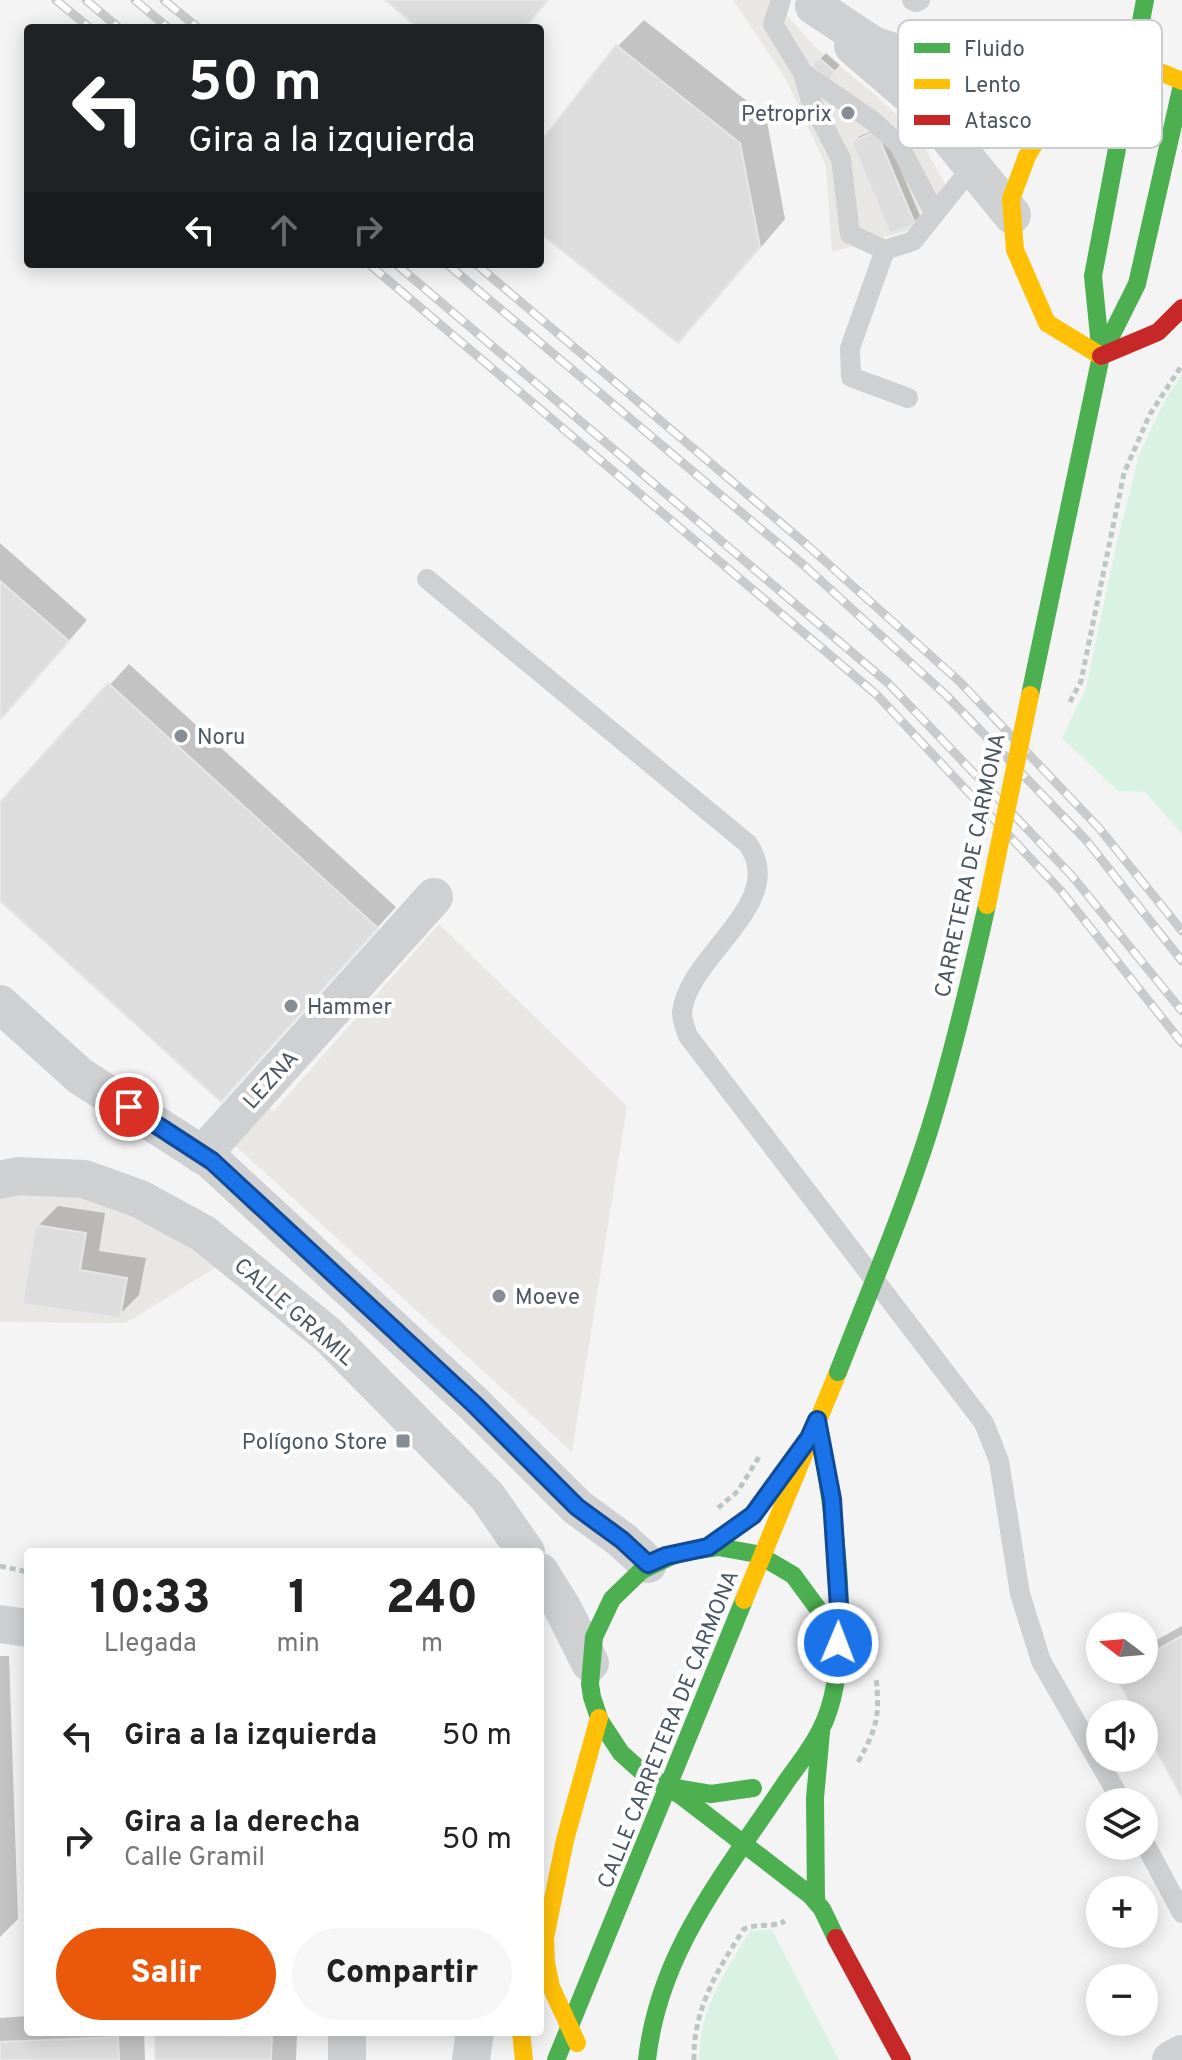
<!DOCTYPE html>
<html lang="es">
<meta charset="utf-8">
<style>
:root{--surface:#fff;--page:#f6f6f6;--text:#222;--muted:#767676;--accent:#ea580c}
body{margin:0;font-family:Overpass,sans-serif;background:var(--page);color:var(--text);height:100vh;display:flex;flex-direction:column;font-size:30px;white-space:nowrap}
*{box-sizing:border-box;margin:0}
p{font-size:26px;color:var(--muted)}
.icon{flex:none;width:44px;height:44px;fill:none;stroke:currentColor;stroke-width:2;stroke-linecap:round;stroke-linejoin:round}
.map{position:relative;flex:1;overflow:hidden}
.side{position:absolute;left:24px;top:1548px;width:520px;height:488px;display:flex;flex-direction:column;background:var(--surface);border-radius:8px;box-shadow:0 4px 20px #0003}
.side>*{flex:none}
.guide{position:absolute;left:24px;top:24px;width:520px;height:244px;border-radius:8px;box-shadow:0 4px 20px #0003;background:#202124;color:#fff;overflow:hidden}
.needle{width:52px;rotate:286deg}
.tools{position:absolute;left:1086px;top:1612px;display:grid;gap:16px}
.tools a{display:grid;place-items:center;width:72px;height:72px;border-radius:50%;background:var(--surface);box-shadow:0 4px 20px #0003;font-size:40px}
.pin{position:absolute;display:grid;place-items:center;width:68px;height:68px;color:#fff;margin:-34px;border:4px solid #fff;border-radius:50%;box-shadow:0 2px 8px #0007}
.me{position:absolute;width:88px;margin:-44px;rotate:1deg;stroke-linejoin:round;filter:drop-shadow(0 0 6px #0008)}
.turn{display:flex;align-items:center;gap:28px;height:168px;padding:0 32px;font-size:36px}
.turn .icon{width:104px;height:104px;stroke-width:2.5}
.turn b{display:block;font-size:56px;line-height:68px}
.lanes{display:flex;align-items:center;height:76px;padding:0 32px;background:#0003;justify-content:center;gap:40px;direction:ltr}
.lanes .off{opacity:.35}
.eta{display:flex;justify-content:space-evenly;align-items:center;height:136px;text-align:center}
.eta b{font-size:48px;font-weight:800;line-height:56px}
.primary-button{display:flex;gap:16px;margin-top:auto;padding:16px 32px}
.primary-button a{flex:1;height:92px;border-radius:48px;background:var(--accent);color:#fff;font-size:32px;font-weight:800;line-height:92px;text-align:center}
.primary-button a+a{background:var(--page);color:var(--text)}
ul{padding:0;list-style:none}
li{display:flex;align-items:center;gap:24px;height:104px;padding:0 32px}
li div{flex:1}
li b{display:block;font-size:30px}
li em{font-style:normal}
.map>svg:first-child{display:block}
</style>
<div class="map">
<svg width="1182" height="2060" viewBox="0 0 1182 2060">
<rect width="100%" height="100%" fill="#f4f4f4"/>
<!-- commercial -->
<path fill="#e8e7e3" d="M733 0H774L814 46 872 92 917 134 947 187 917 228 832 252 826 166 787 81Z
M439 924 627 1106 572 1452 230 1141 262 1104 274 1111Z
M0 1189 86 1191 223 1263 126 1323 0 1322Z"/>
<!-- green -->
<path fill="#d9f2e3" d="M1182 375V834L1145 792 1118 791 1062 738 1086 689 1116 546 1139 455 1167 396Z
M772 1930 839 2060H699C699 2011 725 1972 750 1931Z"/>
<!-- shadow -->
<path fill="#0003" d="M644 20 766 116 785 219 704 314 677 340 540 231V145L618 46Z
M826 53 840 65 828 77 815 65Z
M883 127 920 216 914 222 854 142 860 136Z
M0 543 87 620 0 720Z
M129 664 396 907 241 1079 0 898V805Z
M58 1206 105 1213 99 1251 146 1258 139 1295 119 1315 38 1226Z
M1182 1626V1794L1144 1724V1714H1139L1120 1670H1144V1647Z
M0 1656H9L18 1919 0 1937Z
M28 2016V2032H144L145 2060H0V2018Z
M157 2032H297L296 2060H157Z"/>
<!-- building -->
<path fill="#ddddde" stroke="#e5e6e7" stroke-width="2" d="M385 0H548L525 28H418Z
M616 45 740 143 760 247 678 343 540 233V142Z
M819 58 835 72 829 80 812 66Z
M876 131 915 224 890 234 852 142Z
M0 581 69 641 0 720Z
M108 683 378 928 221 1102 0 901V802Z
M36 1225 86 1233 80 1270 127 1278 120 1318 22 1304Z
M1182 1636V1798L1144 1728V1714H1136L1114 1673 1120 1670H1144V1657Z
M155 2032H272L271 2060H155Z
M118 2037 119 2060H0V2042Z"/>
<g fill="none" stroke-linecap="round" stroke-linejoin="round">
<!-- path -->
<path stroke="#bcc7c4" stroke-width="5" stroke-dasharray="6 4" stroke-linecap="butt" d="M1070 702 1081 681 1124 473 1150 414 1182 365
M718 1508 738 1491 759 1457
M0 1566 28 1572
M858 1762C877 1728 880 1717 876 1677
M694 2060C693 2010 717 1970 744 1929 757 1923 773 1928 785 1921"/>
<!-- lane -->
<path stroke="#ced0d2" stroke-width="20" d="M781 0 773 24 803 73 873 121 899 145 935 214
M912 0 916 2 920 0
M803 73 811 101 841 159 850 234 885 250
M908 398 851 377 850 348 885 250 913 241 973 166
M427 579 748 844C789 903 688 955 682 1012 682 1019 685 1028 688 1036L984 1423 999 1461 1020 1594 1041 1661 1122 1802
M1144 1842 1182 1913"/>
<!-- street -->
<path stroke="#ced0d2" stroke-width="38" d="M814 6 873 45 944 70 1034 87 1096 86
M853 46 925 108 1012 215
M0 1004 80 1076 212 1161 474 1404 577 1507 622 1540 648 1564
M202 1155 434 897
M0 1180 18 1176 84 1179 140 1199 204 1234 328 1335 487 1496 526 1552
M540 1572 562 1607 590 1663
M0 1624 28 1628
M347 2060V2032
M471 2060 475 2032
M1171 2060 1182 2054"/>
<!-- fast -->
<path stroke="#4caf50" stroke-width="18" d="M1101 356 1093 276 1145 0
M1030 695 1101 356 1137 284 1182 85
M669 1787 711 1794 753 1788
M816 1901 815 1798 821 1732
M836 1938 822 1909 810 1895 683 1797 640 1770 621 1753 600 1721 592 1697 590 1684 594 1637 612 1599 642 1570 678 1553 718 1547 757 1554 793 1575 824 1617 836 1663
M556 2060 744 1600
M647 2060C659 1950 727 1871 786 1782 798 1765 811 1749 820 1731 859 1659 832 1499 817 1420"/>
<!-- slow -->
<path stroke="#ffc107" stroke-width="18" d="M1101 356 1047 323 1015 250 1011 199 1027 156 1058 106 1096 86 1131 74 1155 70 1182 81
M744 1600 838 1372
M521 2032 524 2060
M577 2043 551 1987 546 1963 545 1938 565 1840 599 1718"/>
<!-- jam -->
<path stroke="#c62828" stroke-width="18" d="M1101 356 1158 332 1182 308
M836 1938 902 2060"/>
<defs>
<path id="rail" d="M56 0 90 28
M86 0 119 28
M135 0 168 28
M164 0 198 28
M369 264 877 695 1062 892 1182 1043
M396 264 888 683 1072 876 1182 1011
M447 264 806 567 947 696 1086 840 1182 961
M476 264 807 545 959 681 1099 828 1182 931"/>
</defs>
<!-- rail casing -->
<use href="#rail" stroke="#c9cacc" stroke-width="9"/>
<!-- rail -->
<use href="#rail" stroke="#fff" stroke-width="6" stroke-dasharray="18" stroke-linecap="butt"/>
<!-- fast-bridge -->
<path stroke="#4caf50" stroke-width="18" d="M838 1372C869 1292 903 1213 929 1131 952 1057 970 981 987 905"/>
<!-- slow-bridge -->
<path stroke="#ffc107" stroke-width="18" d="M987 905 1030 695"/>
</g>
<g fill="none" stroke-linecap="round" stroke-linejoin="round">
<defs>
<path id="route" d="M129 1107 212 1161 474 1404 577 1507 622 1540 648 1564 666 1556 708 1547 753 1515 809 1438 817 1420 832 1499 840 1623 838 1643"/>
</defs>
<!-- route casing -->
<use href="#route" stroke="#114b97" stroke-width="20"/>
<!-- route -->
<use href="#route" stroke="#1a73e8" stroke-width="14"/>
</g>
<!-- markers -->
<g fill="#868d94" stroke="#fff" stroke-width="3">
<circle cx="848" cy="113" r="8"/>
<circle cx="181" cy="736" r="8"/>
<circle cx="291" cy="1006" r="8"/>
<circle cx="499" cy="1296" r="8"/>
<rect x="395" y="1433" width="16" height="16" rx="4"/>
</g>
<g text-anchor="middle" stroke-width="8" stroke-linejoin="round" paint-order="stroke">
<!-- poi labels -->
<g font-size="22" fill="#4a5661" stroke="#fff" text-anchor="start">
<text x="832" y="121" text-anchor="end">Petroprix</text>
<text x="197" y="744">Noru</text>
<text x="307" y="1014">Hammer</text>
<text x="515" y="1304">Moeve</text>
<text x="387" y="1449" text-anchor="end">Polígono Store</text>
</g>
<!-- street labels -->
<g font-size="22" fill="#4a5661" stroke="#fff">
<text transform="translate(969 865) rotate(-78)" y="8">CARRETERA DE CARMONA</text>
<text transform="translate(270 1079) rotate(-48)" y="8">LEZNA</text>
<text transform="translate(295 1311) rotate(41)" y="8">CALLE GRAMIL</text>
<text transform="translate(667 1729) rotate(-68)" y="8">CALLE CARRETERA DE CARMONA</text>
</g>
</g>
<!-- legend -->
<rect x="898" y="20" width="264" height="128" rx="12" fill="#fff" stroke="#c9ccd0" stroke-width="2"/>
<rect x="914" y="43" width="36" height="10" fill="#4caf50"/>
<rect x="914" y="79" width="36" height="10" fill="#ffc107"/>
<rect x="914" y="115" width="36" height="10" fill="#c62828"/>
<g font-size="22" fill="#4a5661">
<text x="964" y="56">Fluido</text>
<text x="964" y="92">Lento</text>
<text x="964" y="128">Atasco</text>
</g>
</svg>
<div class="tools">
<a><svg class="needle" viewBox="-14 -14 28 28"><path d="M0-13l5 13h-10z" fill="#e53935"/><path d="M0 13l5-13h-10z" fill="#767676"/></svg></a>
<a><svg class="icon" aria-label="sound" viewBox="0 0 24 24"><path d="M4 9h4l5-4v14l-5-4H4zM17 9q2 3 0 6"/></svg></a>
<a><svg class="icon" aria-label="layers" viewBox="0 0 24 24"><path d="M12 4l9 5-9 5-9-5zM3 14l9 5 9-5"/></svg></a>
<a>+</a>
<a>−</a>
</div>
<div class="pin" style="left:129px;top:1107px;background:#d93025"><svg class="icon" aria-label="arrive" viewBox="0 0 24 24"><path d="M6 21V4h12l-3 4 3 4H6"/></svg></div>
<svg class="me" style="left:838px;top:1643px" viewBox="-20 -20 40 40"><circle r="17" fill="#1a73e8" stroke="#fff" stroke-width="3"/><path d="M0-11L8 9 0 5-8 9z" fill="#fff"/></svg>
<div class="guide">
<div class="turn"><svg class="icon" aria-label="left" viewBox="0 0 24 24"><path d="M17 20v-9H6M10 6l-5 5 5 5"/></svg><div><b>50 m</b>Gira a la izquierda</div></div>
<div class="lanes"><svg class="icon" aria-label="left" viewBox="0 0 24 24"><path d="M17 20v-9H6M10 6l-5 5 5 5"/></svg><svg class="icon off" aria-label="ahead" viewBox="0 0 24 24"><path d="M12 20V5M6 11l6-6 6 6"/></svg><svg class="icon off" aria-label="right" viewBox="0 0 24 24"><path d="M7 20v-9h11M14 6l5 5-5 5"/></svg></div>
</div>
<section class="side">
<div class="eta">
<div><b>10:33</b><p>Llegada</p></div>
<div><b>1</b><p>min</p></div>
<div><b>240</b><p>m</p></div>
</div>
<ul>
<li><svg class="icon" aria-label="left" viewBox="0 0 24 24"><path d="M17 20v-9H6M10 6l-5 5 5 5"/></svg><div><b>Gira a la izquierda</b></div><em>50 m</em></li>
<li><svg class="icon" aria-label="right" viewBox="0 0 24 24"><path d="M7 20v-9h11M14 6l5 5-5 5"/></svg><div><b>Gira a la derecha</b><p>Calle Gramil</p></div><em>50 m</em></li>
</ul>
<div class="primary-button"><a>Salir</a><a>Compartir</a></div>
</section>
</div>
